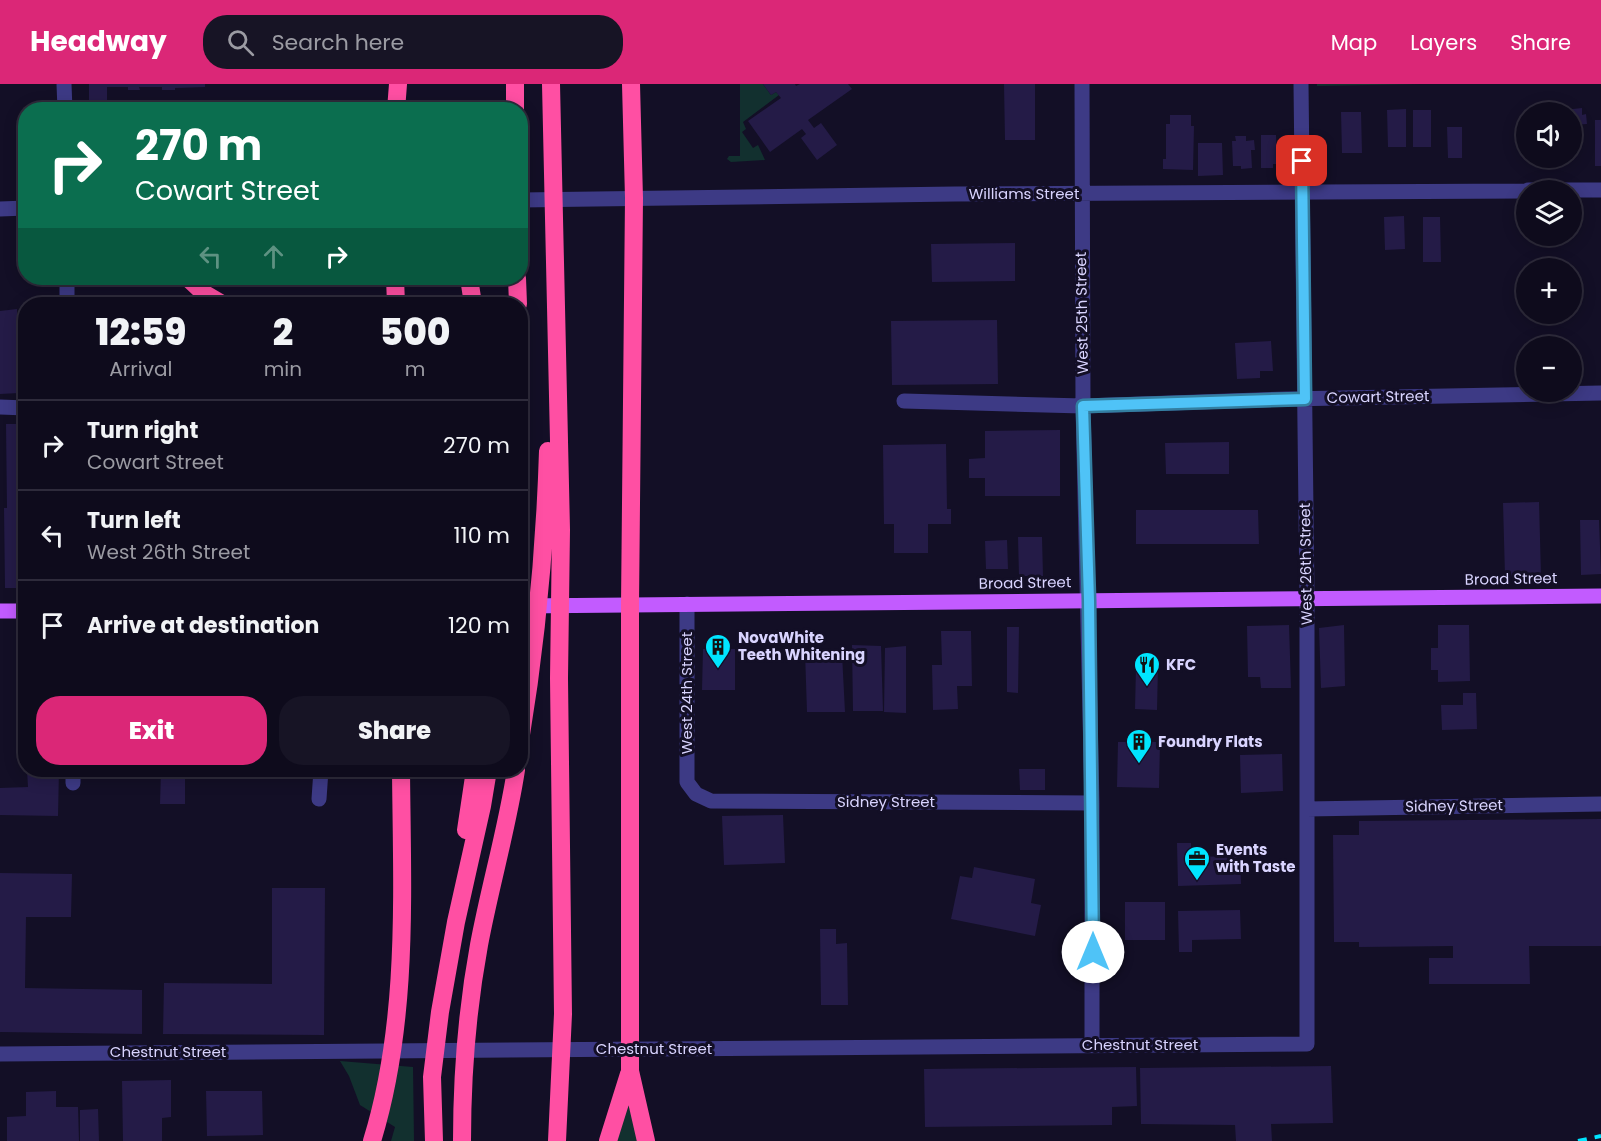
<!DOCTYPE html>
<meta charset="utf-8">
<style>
:root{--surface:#0e0b1c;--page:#171425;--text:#f1f3f6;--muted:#9b9ba3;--line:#2e2b3b;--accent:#db2777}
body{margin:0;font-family:Poppins,sans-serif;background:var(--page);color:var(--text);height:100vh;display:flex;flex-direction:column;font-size:22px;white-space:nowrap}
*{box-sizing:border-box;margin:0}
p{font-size:20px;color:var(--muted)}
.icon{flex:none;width:33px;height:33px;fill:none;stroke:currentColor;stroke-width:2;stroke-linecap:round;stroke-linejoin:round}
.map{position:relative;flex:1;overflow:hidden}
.sheet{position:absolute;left:18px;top:213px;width:510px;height:480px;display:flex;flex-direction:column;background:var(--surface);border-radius:24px;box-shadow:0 3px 15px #0003,0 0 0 2px var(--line)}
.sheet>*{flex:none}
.guide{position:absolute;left:18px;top:18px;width:510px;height:183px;border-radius:24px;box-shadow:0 3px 15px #0003,0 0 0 2px var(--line);background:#0b6e4f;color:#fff;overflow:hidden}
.controls{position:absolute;left:1516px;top:18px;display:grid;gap:12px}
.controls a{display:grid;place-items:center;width:66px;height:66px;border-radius:50%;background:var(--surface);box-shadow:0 3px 15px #0003,0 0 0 2px var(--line);font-size:30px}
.pin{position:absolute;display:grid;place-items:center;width:51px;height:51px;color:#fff;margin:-26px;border-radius:12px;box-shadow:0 3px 9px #0006}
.me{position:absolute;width:66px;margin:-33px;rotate:0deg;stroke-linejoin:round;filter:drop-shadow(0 0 4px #0008)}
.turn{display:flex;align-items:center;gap:21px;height:126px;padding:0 18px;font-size:27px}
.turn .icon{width:78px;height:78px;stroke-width:2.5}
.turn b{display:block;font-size:42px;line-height:51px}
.lanes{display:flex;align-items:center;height:57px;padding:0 18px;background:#0003;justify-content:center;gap:30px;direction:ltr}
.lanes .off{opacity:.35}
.eta{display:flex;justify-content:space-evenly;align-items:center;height:102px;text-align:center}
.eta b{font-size:36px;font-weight:800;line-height:42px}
.primary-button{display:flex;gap:12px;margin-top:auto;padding:12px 18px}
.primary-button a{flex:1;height:69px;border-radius:24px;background:var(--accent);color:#fff;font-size:24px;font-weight:800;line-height:69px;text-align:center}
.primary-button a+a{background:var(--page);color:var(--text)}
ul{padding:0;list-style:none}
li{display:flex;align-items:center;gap:18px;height:90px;padding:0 18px;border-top:2px solid var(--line)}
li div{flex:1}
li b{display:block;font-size:22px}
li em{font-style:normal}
header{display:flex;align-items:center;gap:36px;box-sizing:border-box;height:84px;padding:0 30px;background:var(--accent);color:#fff}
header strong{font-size:28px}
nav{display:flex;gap:33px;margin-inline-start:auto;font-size:21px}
.search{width:420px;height:54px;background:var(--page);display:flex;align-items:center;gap:15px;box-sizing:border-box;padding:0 21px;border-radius:24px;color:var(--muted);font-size:22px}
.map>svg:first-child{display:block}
</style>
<header>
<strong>Headway</strong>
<div class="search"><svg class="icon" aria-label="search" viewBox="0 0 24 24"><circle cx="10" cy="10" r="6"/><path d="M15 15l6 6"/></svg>Search here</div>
<nav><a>Map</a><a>Layers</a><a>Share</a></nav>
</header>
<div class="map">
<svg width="1601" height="1057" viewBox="0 0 1601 1057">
<rect width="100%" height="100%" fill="#130f26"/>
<!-- green -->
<path fill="#12302f" d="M740 0H763L771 11 776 8 779 11 743 38 746 45 742 48 753 64 758 61 765 76 731 78 727 75 729 72H740Z
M1317 0H1421L1317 2Z
M340 977 413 983 414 1057H391L395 1043 360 1021 349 992Z
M627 1016 639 1057H616Z"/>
<!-- building -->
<path fill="#241b47" d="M89 0H205V3L175 4V6H162V3H139L140 6H128V3H107V16H89Z
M763 0H795L796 2 800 0H848L852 5 808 36 814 44 821 39 837 61 817 76 801 54 806 50 802 45 770 68 748 37 781 14 776 8 771 11Z
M1004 0H1035V56H1005Z
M88 18H109V26H88Z
M1582 24V31L1586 30 1587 40 1572 41V28H1565L1564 26Z
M1406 25V63H1388L1387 26Z
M1413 26H1431V63H1413Z
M1341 28H1361L1362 69H1342Z
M1170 31H1191V42H1194L1193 86 1163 85V75H1166V40H1170Z
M1595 36H1601V82H1595Z
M1447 43H1462V74H1448Z
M1261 51H1276L1277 80H1273V84H1261Z
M1235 52H1246V57L1254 56 1255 66H1251L1252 84 1241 85V82H1233L1232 57H1236Z
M1198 59H1222L1223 91 1198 92Z
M1404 132 1405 165 1385 166 1384 133Z
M1423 133H1440L1441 178H1423Z
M1015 159V197L932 198 931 160Z
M17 225 19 309 0 310V227Z
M997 236 998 300 892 301 891 237Z
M1271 257 1273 287H1260V294L1237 295 1235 259Z
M6 340H26V504H5L4 424H7Z
M1060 346V412H985V394H969V375L985 374V347Z
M1229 358V390H1166L1165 359Z
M946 360 947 425H951V440H928V469H894V440H884L883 361Z
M1539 418 1541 491 1505 492 1503 419Z
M1136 426H1258L1259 460H1136Z
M1580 436H1599L1601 490 1581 491Z
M1018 453H1042L1043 492H1019Z
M1007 456 1008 485H986L985 457Z
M1289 541 1291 604H1261L1260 593H1248L1247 542Z
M1344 541 1345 602 1321 604 1319 544Z
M1438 541H1469L1470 597 1438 598V586H1431V564H1438Z
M1007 543H1019L1018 609 1007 608Z
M941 547H971L972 602H957L958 625 933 626 932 581H942Z
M852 561 881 562 883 627H853Z
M906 562V629L884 628 885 564Z
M703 565H735V606H702Z
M805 568 842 570 845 628H807Z
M1136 583H1158L1157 626 1135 625Z
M1463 609H1476L1477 645 1442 646 1441 621H1463Z
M1118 658H1160L1159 704 1117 703Z
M1282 670 1283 707 1241 709 1240 671Z
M1019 685H1045V706H1020Z
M27 686H59L58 732 0 731V704L28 703Z
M161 686H185V720H160Z
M783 731 785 779 724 781 722 732Z
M1601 735V862H1529L1530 900H1429V874H1453V862L1359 863V858H1334L1333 751H1359V737Z
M1177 759H1191V773L1240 772 1241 800 1178 802Z
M974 783 1035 795 1031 819 1041 821 1035 852 951 835 960 792 972 794Z
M0 789 72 790 71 833H26L25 904 142 906V950L0 948Z
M272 804H325L324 951 163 950 164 899 272 900Z
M1125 818H1165V856H1125Z
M1240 826 1241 855 1192 856V868H1179L1178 827Z
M820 845H836V860L847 859 848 921H821Z
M1331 982 1333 1039 1271 1040 1272 1057H1236L1235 1041 1141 1040 1140 984Z
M1136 983 1137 1022 1112 1023V1041L925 1043 924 985Z
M171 996V1033L162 1034V1057H123L122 997Z
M56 1007V1023H78L79 1057H7V1033L26 1032V1008Z
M206 1007H262L263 1051 207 1052Z
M98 1025 99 1057H80V1026Z"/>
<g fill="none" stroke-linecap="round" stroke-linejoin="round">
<!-- minor -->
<path stroke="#3d3a85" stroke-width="15" d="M64 0 65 26
M1082 0 1083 322 1092 719V961
M1528 106H1601
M520 116 955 110 1527 107
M0 125 26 124
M67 194V220
M904 317 1083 322 1287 315 1601 309
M0 323 26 324
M687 520V698L696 710 711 717 1092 719
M73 686V699
M319 715 321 686
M1307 725 1601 720
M0 970 1307 960V514L1301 0"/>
<!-- major -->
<path stroke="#c25bff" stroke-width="15" d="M520 522 1601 512
M0 527H26"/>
<!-- highway -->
<path stroke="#ff4fa3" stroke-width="18" d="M515 0V26
M551 0 561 446 559 594 563 930 557 1057
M631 0 634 114 630 521V987L646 1057
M396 26 398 0
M188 194 205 210 222 220
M395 194 396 220
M469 194 473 220
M517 194 518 220
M520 657C536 561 545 464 548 367
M466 746 475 686
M372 1057C409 937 402 809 401 686
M434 1057 432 993 440 928 456 838 482 722 488 686
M462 1057C462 991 467 926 479 861 490 802 507 745 516 686
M608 1057 629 990"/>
<!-- rail -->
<path stroke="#00e5ff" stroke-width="4" stroke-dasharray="9 8" stroke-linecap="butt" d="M1578 1057 1601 1052"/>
</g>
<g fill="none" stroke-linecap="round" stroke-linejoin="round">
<defs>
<path id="route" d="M1093 868 1089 516 1083 322 1305 315 1302 77"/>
</defs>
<!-- route casing -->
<use href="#route" stroke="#337fa1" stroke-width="15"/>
<!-- route -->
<use href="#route" stroke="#4fc3f7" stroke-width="10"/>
</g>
<!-- icons -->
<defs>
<symbol id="building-pin" viewBox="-11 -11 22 30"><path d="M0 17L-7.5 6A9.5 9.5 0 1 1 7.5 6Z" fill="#00e5ff" stroke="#130f26"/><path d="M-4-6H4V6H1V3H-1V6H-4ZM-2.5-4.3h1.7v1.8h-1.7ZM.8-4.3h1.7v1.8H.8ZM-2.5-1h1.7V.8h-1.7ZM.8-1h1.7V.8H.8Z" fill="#111"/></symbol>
<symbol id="restaurant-pin" viewBox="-11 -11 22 30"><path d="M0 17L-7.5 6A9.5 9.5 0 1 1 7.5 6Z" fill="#00e5ff" stroke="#130f26"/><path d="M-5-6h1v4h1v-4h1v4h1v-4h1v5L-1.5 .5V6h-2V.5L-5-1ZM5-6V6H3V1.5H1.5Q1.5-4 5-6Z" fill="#111"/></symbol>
<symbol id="office-pin" viewBox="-11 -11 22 30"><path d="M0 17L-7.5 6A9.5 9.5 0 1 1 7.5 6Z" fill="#00e5ff" stroke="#130f26"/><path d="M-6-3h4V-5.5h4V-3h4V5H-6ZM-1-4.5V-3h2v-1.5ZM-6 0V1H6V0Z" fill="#111"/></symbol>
</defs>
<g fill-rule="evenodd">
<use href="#building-pin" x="703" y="548" width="30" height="40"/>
<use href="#restaurant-pin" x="1132" y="566" width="30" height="40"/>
<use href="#building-pin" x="1124" y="643" width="30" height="40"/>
<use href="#office-pin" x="1182" y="760" width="30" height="40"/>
</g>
<g text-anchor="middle" stroke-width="6" stroke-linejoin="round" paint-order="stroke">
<!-- street labels -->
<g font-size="15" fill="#d9d4ff" stroke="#130f26">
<text x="1024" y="115">Williams Street</text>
<text transform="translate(1082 229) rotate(-91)" y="5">West 25th Street</text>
<text transform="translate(1378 313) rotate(-1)" y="5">Cowart Street</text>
<text transform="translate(1306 480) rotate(-91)" y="5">West 26th Street</text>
<text transform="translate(1511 495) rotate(-1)" y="5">Broad Street</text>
<text transform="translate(1025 499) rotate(-1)" y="5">Broad Street</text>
<text transform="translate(687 609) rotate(-90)" y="5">West 24th Street</text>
<text x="886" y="723">Sidney Street</text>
<text transform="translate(1454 722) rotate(-1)" y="5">Sidney Street</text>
<text x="1140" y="966">Chestnut Street</text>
<text x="654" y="970">Chestnut Street</text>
<text x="168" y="973">Chestnut Street</text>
</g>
<!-- poi labels -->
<g font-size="15" font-weight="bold" fill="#d9d4ff" stroke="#130f26" text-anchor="start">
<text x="738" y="559">NovaWhite<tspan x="738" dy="17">Teeth Whitening</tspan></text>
<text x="1166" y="586">KFC</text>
<text x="1158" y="663">Foundry Flats</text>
<text x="1216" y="771">Events<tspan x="1216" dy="17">with Taste</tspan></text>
</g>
</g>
</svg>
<div class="controls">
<a><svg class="icon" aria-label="sound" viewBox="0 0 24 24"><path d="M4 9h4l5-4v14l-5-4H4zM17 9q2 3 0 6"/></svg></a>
<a><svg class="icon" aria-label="layers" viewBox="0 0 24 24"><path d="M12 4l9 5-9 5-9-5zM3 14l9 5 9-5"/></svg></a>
<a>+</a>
<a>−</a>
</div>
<div class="pin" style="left:1302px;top:77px;background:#d93025"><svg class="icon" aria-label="arrive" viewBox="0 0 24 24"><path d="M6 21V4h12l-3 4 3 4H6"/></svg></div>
<svg class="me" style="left:1093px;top:868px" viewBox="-20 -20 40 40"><circle r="19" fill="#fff"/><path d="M0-13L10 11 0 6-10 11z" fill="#4fc3f7"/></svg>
<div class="guide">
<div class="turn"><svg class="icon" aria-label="right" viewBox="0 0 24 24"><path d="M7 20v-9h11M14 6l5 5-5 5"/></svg><div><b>270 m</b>Cowart Street</div></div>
<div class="lanes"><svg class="icon off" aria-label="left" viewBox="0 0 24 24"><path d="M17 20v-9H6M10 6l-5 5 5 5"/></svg><svg class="icon off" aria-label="ahead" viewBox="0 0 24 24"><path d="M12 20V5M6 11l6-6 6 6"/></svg><svg class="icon" aria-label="right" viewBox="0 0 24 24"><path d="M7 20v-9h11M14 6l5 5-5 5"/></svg></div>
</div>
<section class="sheet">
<div class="eta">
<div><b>12:59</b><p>Arrival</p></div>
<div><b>2</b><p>min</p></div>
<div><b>500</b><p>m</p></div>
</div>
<ul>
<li><svg class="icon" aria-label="right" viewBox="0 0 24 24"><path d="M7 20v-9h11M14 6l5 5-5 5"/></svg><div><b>Turn right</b><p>Cowart Street</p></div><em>270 m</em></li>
<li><svg class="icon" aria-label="left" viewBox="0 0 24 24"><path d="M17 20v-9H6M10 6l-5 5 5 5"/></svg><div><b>Turn left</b><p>West 26th Street</p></div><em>110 m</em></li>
<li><svg class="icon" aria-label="arrive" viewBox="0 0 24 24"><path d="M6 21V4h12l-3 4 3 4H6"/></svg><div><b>Arrive at destination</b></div><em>120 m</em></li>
</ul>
<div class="primary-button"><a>Exit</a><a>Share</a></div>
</section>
</div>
